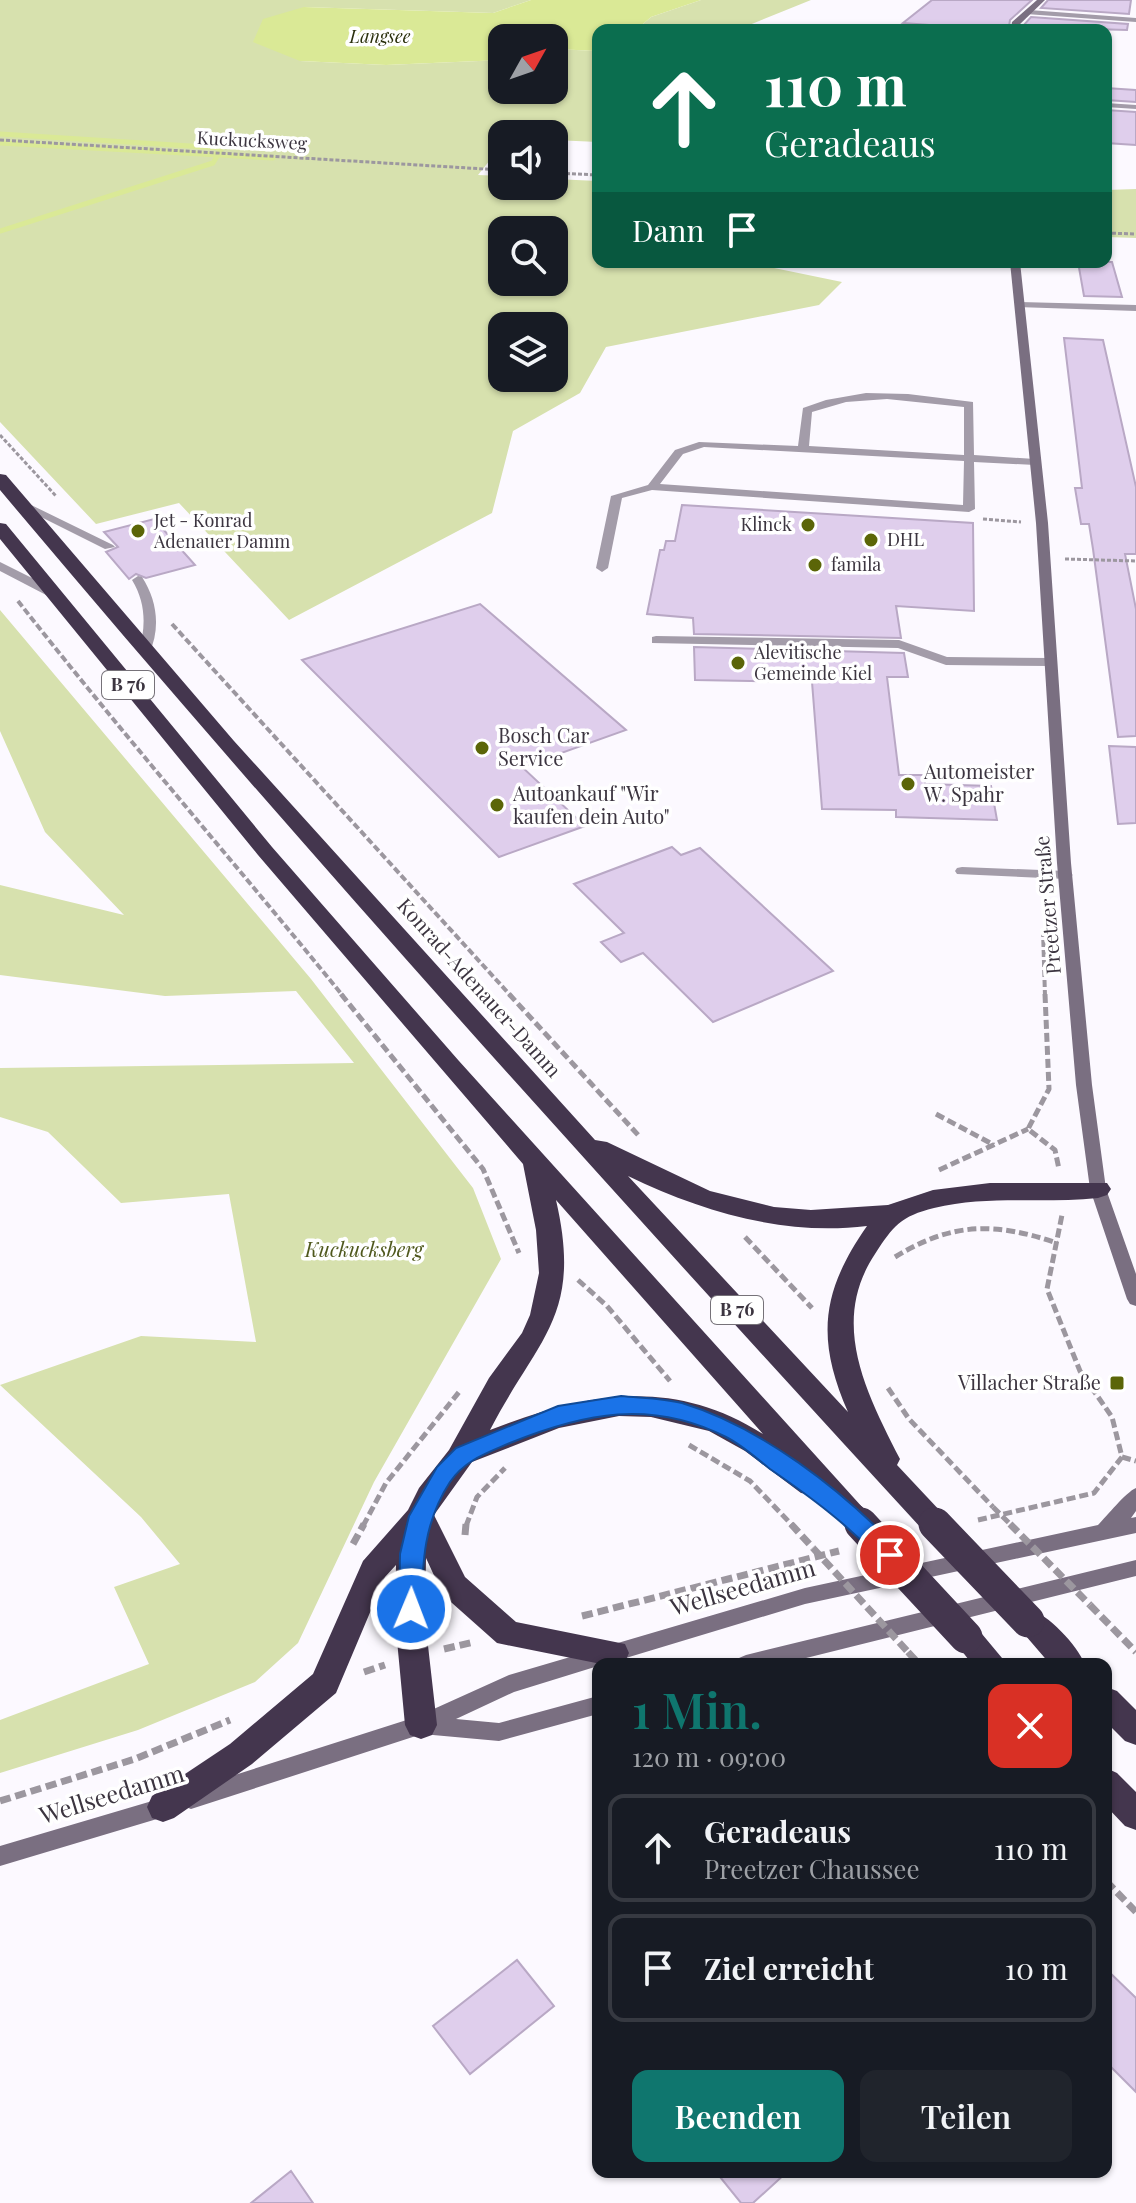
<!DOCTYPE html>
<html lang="de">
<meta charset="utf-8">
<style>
:root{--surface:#171b24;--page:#20242c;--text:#f1f3f6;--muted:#9ea1a6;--line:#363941;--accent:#0f766e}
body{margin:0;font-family:"Playfair Display",serif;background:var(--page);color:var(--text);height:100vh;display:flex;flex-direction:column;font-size:30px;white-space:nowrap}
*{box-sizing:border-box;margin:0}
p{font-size:26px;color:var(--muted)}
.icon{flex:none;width:44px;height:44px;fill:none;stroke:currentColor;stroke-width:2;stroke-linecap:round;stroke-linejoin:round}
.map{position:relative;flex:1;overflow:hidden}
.side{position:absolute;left:592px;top:1658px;width:520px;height:520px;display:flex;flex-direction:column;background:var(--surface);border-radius:16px;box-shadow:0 2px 6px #0004}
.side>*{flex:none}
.banner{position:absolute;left:592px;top:24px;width:520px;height:244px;border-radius:16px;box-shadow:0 2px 6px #0004;background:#0b6e4f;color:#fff;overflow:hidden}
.needle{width:52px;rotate:50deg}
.controls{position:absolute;left:488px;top:24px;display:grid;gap:16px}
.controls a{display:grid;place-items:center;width:80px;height:80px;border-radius:16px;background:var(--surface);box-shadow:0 2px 6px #0004;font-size:40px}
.pin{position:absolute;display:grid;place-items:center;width:68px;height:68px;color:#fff;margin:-34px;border:4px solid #fff;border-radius:50%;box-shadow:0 2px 8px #0007}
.me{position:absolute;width:88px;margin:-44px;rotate:1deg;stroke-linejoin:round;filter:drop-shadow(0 0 6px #0008)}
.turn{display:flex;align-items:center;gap:28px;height:168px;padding:0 40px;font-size:36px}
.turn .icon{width:104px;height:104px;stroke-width:2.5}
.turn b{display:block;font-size:56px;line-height:68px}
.then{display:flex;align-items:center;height:76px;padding:0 40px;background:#0003;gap:16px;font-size:30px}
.round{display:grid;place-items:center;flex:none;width:84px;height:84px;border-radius:16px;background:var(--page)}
.summary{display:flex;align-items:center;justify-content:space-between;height:136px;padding:0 40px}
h1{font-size:48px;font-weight:600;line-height:60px;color:var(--accent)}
.cta{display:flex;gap:16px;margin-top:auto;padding:16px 40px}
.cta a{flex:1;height:92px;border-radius:16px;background:var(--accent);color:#fff;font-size:32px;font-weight:600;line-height:92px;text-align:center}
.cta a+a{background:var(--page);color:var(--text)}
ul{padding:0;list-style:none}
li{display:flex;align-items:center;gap:24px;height:108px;margin:0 16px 12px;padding:0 24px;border:4px solid var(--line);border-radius:16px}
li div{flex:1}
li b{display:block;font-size:30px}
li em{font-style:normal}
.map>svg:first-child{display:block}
</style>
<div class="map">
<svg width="1136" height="2203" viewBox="0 0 1136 2203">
<rect width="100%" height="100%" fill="#fcf9ff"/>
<!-- green -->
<path fill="#d7e1ae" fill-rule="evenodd" d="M0 0H531L493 13 304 7 300 61 386 65 502 60V90H554V49L598 51V142L554 140V134H502V145L478 175 502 176V186H554V179L598 181V262H745L842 282 819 305 606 347 580 393 513 431 492 513 289 620 179 503 96 524 0 422ZM502 230H554V282H502ZM502 326H554V378H502Z
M701 0H811L737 30H636L651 17Z
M1136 189V238L1106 237V190Z
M0 610 311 979 473 1188 501 1259 374 1482 298 1643 255 1682 138 1730 0 1773V1720L149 1664 114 1587 180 1564 141 1517 0 1385 141 1336 256 1342 229 1194 121 1203 48 1132 0 1117V1068L354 1063 296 991 165 996 0 975V885L124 915 45 832 0 731Z"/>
<!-- water -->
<path fill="#dae996" d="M531 0H701L651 17 636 30H598V51L554 49V38H502V60L386 65 300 61 253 42 263 19 304 7 493 13Z"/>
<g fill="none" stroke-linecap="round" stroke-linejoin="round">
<!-- stream -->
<path stroke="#dae996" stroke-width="5" d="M0 134 222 148 213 163 0 231
M0 143 273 158"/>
</g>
<!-- building -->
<path fill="#dfceec" stroke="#b9a8c5" stroke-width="2" d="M932 0H1032L1010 20 1009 26 998 25 995 30 903 23Z
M1048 0H1131L1129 14 1041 8Z
M1031 17 1128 24 1127 30 1022 27Z
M1106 88 1136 90V102L1106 100Z
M1106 110 1136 112V145L1106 143Z
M1078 262H1112L1122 297 1084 296Z
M1064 338 1103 340 1136 487V554H1125L1136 609V736L1118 737 1093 549 1089 524H1081L1075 488H1082Z
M682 505 973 523 974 611 896 606 901 638 694 634 693 618 647 614 660 550H664L666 541H675Z
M154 519 195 565 146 578 136 574 129 579 106 552 118 547 104 532Z
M480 604 626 730 522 767 585 826 499 857 302 660Z
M694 647 904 653 908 677H887L899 775H924L925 784 991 786 997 820 896 817V810L822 809 812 682 695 680Z
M1109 746 1136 747V823L1118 824Z
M672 847 681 855 700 848 833 971 713 1022 643 953 621 962 601 942 624 933 574 884Z
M517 1960 554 2006 470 2074 433 2026Z
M1106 1969 1136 1998V2092L1106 2062Z
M291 2171 313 2203H251Z
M716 2172H787L753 2203H741Z"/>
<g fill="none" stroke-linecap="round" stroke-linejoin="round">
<!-- path-far3 -->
<path stroke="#9c979f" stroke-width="3" stroke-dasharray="4 2" stroke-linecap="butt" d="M0 140 502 170
M554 173 598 175
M1106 233 1136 234
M0 435 56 496
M983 519 1021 522
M1065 559 1136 561"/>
<!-- path-far2 -->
<path stroke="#9c979f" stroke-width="4" stroke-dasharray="7 3" stroke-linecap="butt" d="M18 601C123 735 235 863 343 996
M172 624 511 996
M1043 930 1045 996"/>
<!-- path-far1 -->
<path stroke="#9c979f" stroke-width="5" stroke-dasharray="9 4" stroke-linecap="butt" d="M341 994 483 1169 519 1253
M509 994 640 1137
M1045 994 1049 1089 1028 1129 1055 1150 1059 1169
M936 1114 994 1145
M939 1170 1028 1129
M745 1237 812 1308
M895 1257C952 1222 995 1222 1057 1243
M578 1280 607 1306 670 1381
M888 1388 909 1419 993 1507
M689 1445 750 1481 793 1526
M1122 1457 1136 1461
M978 1520 1094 1493 1122 1457 1112 1417 1080 1371 1047 1289 1062 1215
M363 1526 386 1483 459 1392
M466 1526 477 1497 505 1468"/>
<!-- path -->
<path stroke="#9c979f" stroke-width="7" stroke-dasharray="11 5" stroke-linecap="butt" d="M791 1524 813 1548
M465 1535 466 1524
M353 1544 364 1524
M1090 1605 1136 1652
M582 1616 839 1551
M444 1649 474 1642
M908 1652 919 1664
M364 1672 385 1665
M0 1801 135 1759 230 1720
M1106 1881 1136 1912"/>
<!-- lane -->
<path fill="#a39ca9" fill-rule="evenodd" d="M866 393 908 394 973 402 974 455 1035 459 1040 462 1035 465 974 462 975 509 969 512 652 490 622 498 608 568 602 572 596 568 611 496 648 485 675 450 699 442 798 446 803 408 826 400ZM887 399 964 407V455L809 446 812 412 846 402ZM704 447 964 461 963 505 660 484 683 454Z
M21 500 113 545 115 547 105 549 17 505 15 503Z
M0 562 56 590 58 593 56 596H48L0 571Z
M138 576 142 577C157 600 161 628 149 654L145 655 139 651C146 626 146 603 132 580Z
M656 636 899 640 947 657 1050 658 1056 662 1050 666 946 665 898 648 652 643V637Z
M962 867 1066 871 1073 875 1066 879 957 874 955 871 957 868Z"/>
<!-- street -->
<path fill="#a39ca9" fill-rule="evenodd" d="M1029 10 1136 18V22L1026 14Z
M1106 103 1136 105V109L1106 107Z
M1020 302 1136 305V311L1017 307V303Z"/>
<!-- secondary -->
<path fill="#7a6f81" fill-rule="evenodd" d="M1037 0H1045L1019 25V30H1011L1012 22Z
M1010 262H1020L1048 523 1071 863 1092 1085 1106 1189 1136 1274V1306L1130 1304 1127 1299 1090 1189 1076 1085 1057 863 1036 523Z
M1136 1488V1511L1131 1518 1136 1517V1533L805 1604 606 1664H598V1666L514 1692 456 1719 499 1723 598 1696V1714L499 1741 422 1734 191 1809 183 1806 180 1799 183 1792 191 1789 416 1717 509 1675 805 1588 1098 1525C1107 1516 1126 1492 1136 1488Z
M1136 1560V1576L782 1664H736L739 1658 746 1655Z
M169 1796 177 1799 180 1806 177 1813 0 1866V1846Z"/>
<!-- highway -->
<path fill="#44364e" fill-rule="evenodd" d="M0 474 6 475 234 741 595 1140 607 1142 710 1191 774 1207 811 1210 888 1205 933 1190 990 1183H1107L1111 1189 1107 1195 1098 1198C1043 1204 988 1195 934 1208 901 1216 893 1226 875 1254 829 1323 867 1394 900 1459L897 1465 942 1513 946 1521 942 1529 932 1533 922 1529C609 1188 298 845 0 490ZM628 1176C703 1212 783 1236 867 1226 821 1292 816 1339 848 1412Z
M0 523 6 524 272 847 459 1061 863 1508 867 1516 863 1524C841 1532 830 1510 816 1495L801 1493 745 1451 709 1431 651 1417 619 1416 559 1428 472 1462 434 1515 465 1577 516 1622 625 1644 629 1653 625 1662 601 1664 497 1643 443 1595 426 1558 425 1619 437 1725 432 1735 421 1739 410 1735 405 1725 395 1619 396 1565 385 1577 336 1693 252 1764 174 1818 163 1822 152 1818 147 1807 152 1796 230 1744 313 1674 363 1561 408 1510 419 1488 449 1450 489 1378 522 1333 530 1315 539 1273 536 1230 523 1164 258 855 0 539ZM556 1200 763 1434C672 1376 584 1393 490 1430 538 1337 583 1317 556 1200Z
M1028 1608C1049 1615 1076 1644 1085 1664H1050L1013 1621 1017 1612Z
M966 1624 977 1628 1007 1664H972L951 1637 955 1628Z
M1106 1687 1117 1691 1136 1710V1745L1125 1741 1106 1722Z
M1106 1768 1117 1773 1136 1792V1830L1125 1826 1106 1806Z"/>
<!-- path-bridge-far1 -->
<path stroke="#9c979f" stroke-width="5" stroke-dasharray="9 4" stroke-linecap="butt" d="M993 1507 1012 1526"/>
<!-- path-bridge -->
<path stroke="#9c979f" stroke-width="7" stroke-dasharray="11 5" stroke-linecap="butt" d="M1010 1524 1090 1605
M813 1548 908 1652"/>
<!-- highway-bridge-far1 -->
<path stroke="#44364e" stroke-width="26" d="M853 1516 863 1526
M932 1521 937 1526"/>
<!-- highway-bridge -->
<path stroke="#44364e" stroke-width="33" d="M861 1524 966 1637
M935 1524 1028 1621"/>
</g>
<!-- route -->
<path fill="#1a73e8" stroke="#114b97" stroke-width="2" d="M621 1396C641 1398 663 1398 682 1403 761 1427 841 1489 897 1548L901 1555 897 1561H882C847 1524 812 1498 770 1469 756 1458 742 1445 726 1437 651 1399 584 1413 510 1443 487 1453 465 1460 450 1482 424 1522 422 1562 422 1609L419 1616 411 1619 403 1616 399 1609 400 1554 409 1516 437 1467 456 1448 558 1406Z"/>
<!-- markers -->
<g fill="#5b6508" stroke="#fff" stroke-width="3">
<circle cx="808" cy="525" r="8"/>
<circle cx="138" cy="531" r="8"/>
<circle cx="871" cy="540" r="8"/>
<circle cx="815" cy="565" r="8"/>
<circle cx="738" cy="663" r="8"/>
<circle cx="482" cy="748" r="8"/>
<circle cx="908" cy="784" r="8"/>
<circle cx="497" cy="805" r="8"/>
<rect x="1109" y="1375" width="16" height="16" rx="4"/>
</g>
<g text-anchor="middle" stroke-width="7" stroke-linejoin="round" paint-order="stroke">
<!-- far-water labels -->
<g font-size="18" font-style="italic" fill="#2b300d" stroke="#fff">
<text x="380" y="43">Langsee</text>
</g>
<!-- far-street labels -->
<g font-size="18" fill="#3c3540" stroke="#fff">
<text transform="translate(252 141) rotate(3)" y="6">Kuckucksweg</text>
</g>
<!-- far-poi labels -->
<g font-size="18" fill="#3c3540" stroke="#fff" text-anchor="start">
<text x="154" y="527">Jet - Konrad<tspan x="154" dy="21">Adenauer Damm</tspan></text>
<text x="792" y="531" text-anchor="end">Klinck</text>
<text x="887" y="546">DHL</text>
<text x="831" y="571">famila</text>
<text x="754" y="659">Alevitische<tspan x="754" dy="21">Gemeinde Kiel</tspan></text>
</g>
<!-- shield labels -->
<g fill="#fff" stroke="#767279" stroke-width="2">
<rect x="102" y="671" width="52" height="28" rx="6"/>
<rect x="711" y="1296" width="52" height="28" rx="6"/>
</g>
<g font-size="18" font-weight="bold" fill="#3c3540">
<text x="128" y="691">B 76</text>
<text x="737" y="1316">B 76</text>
</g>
<!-- poi labels -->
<g font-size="20" fill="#3c3540" stroke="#fff" text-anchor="start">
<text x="498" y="743">Bosch Car<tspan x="498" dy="23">Service</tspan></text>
<text x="924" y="779">Automeister<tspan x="924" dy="23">W. Spahr</tspan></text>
<text x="513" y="801">Autoankauf "Wir<tspan x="513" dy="23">kaufen dein Auto"</tspan></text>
<text x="1101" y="1390" text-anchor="end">Villacher Straße</text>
</g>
<!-- street labels -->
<g font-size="20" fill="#3c3540" stroke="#fff">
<text transform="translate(1048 905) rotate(-95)" y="7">Preetzer Straße</text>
<text transform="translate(479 988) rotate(48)" y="7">Konrad-Adenauer-Damm</text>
</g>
<!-- park labels -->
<g font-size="20" font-style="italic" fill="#4f581d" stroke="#fff">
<text x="364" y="1257">Kuckucksberg</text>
</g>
<!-- near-street labels -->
<g font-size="24" fill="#3c3540" stroke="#fff">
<text transform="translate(743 1588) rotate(-16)" y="8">Wellseedamm</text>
<text transform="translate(112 1795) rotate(-17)" y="8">Wellseedamm</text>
</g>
</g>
</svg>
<div class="controls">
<a><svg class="needle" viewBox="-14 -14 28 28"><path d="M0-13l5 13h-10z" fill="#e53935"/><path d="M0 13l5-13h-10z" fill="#9ea1a6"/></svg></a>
<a><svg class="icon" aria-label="sound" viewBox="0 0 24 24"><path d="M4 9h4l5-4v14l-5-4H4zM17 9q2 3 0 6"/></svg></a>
<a><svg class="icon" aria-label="search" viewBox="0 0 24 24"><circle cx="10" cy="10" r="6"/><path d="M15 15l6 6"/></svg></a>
<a><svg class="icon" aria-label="layers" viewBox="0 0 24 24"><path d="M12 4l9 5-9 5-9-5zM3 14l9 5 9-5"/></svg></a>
</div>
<div class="pin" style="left:890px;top:1555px;background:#d93025"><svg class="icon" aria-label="arrive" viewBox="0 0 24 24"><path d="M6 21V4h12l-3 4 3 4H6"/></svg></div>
<svg class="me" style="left:411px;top:1609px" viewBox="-20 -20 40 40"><circle r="17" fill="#1a73e8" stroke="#fff" stroke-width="3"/><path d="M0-11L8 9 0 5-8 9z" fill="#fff"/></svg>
<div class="banner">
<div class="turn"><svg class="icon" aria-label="ahead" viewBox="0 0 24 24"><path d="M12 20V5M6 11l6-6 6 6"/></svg><div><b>110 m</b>Geradeaus</div></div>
<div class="then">Dann<svg class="icon" aria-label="arrive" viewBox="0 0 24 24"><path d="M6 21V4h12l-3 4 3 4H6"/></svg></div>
</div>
<section class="side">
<div class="summary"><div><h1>1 Min.</h1><p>120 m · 09:00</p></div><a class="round" style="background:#d93025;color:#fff"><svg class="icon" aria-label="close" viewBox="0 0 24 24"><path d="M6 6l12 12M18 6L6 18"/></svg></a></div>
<ul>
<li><svg class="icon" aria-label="ahead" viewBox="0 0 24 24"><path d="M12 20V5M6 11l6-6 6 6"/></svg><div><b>Geradeaus</b><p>Preetzer Chaussee</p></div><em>110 m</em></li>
<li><svg class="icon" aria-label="arrive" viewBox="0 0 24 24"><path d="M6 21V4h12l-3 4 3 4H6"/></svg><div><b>Ziel erreicht</b></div><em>10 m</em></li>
</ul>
<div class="cta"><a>Beenden</a><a>Teilen</a></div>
</section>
</div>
